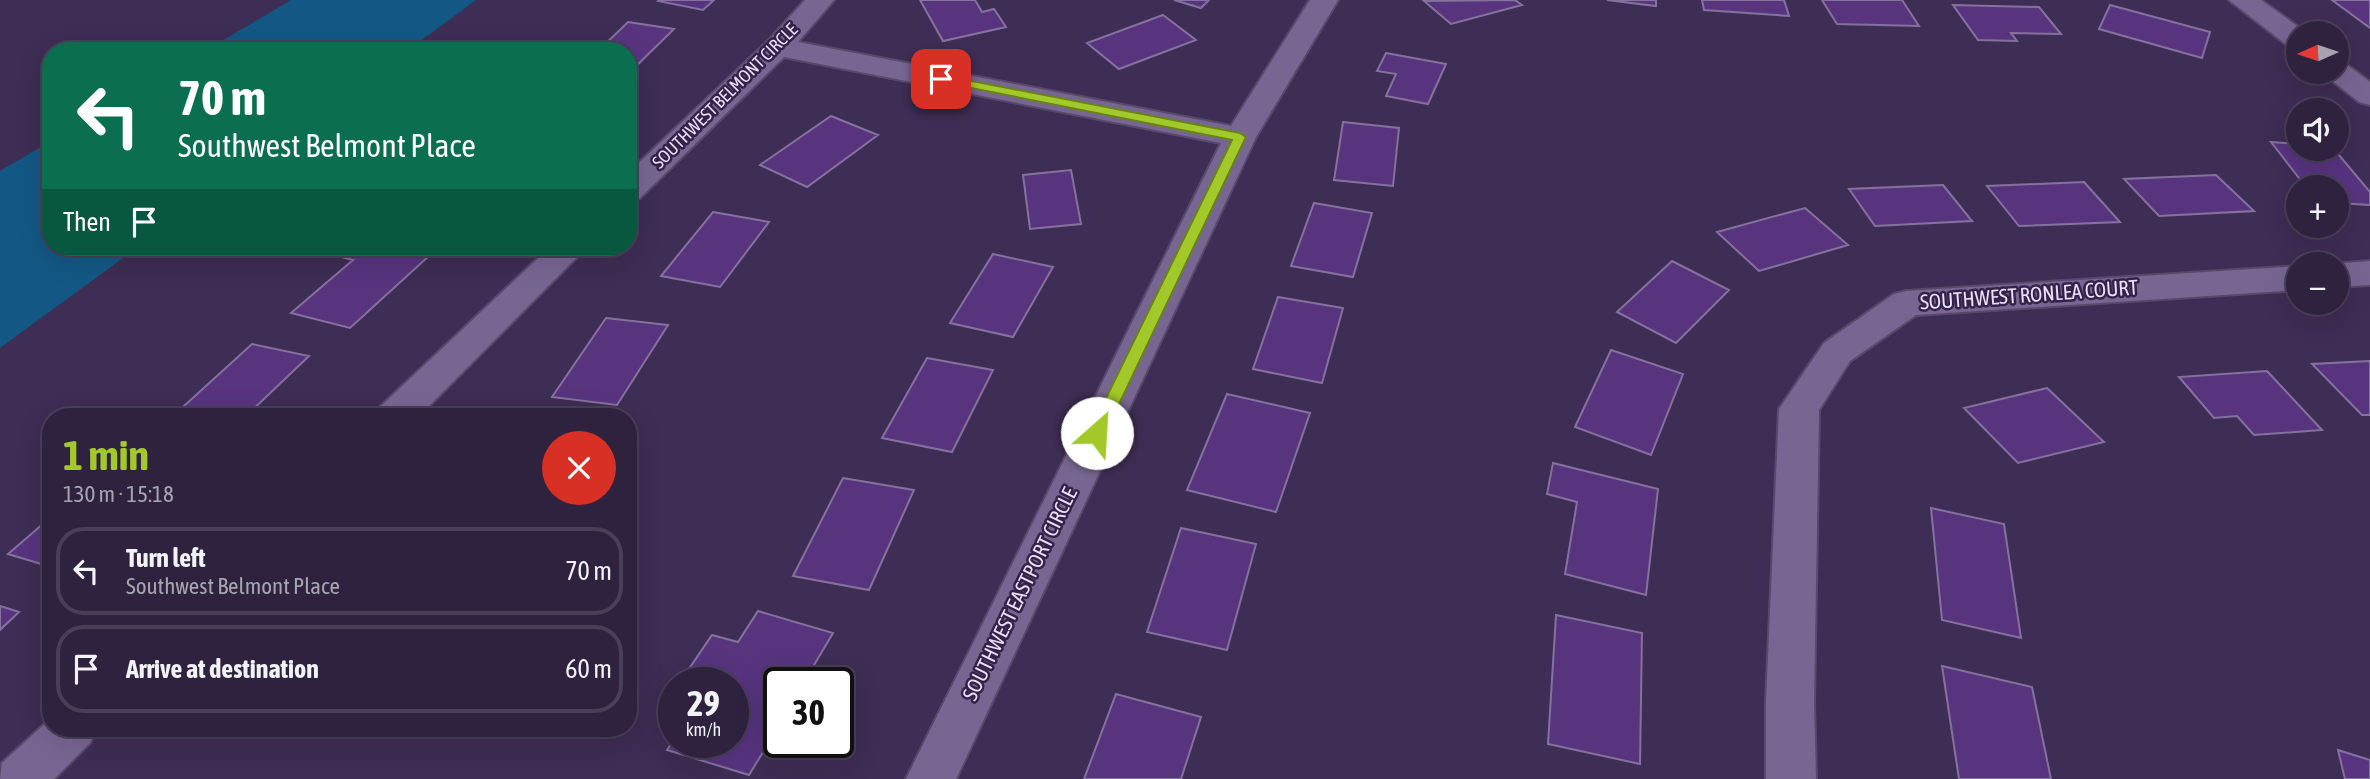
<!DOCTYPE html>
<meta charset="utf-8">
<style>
:root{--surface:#2e223f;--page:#3a2f4a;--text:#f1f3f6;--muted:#a7a4b0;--line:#493f59;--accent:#a2c929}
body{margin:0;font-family:"Asap Condensed",sans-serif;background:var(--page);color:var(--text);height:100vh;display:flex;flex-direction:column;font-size:26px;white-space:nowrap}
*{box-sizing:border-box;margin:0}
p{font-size:23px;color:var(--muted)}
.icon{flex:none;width:38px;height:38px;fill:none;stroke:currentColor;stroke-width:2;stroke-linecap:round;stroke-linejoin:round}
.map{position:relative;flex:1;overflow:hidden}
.drawer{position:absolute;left:42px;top:408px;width:595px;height:329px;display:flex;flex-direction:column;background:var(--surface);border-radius:28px;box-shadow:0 7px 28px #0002,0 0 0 2px var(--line)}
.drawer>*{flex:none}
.banner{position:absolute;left:42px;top:42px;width:595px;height:214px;border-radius:28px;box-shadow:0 7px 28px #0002,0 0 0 2px var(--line);background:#0b6e4f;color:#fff;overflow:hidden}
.needle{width:46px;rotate:267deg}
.tools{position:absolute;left:2286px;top:21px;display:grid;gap:14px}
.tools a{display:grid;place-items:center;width:63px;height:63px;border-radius:50%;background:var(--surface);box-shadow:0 7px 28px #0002,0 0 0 2px var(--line);font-size:35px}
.speed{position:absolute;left:658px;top:667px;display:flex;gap:14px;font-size:35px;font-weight:700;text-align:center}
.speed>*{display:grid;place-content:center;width:91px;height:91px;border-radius:50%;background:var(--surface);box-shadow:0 7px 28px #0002,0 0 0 2px var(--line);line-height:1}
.speed small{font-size:18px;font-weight:400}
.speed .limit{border:4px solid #111;border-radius:10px;background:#fff;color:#111}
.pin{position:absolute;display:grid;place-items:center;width:60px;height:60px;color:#fff;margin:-30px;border-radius:14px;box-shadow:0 4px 10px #0006}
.me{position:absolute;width:77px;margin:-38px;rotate:26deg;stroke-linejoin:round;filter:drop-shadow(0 0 5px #0008)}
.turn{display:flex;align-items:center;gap:24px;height:147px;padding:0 21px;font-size:32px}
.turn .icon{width:91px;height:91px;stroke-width:2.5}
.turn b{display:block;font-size:49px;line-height:60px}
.then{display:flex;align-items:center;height:66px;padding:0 21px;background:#0003;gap:14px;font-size:26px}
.round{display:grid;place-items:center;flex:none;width:74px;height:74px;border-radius:37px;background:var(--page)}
.headline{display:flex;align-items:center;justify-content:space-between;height:119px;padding:0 21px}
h1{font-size:42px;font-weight:700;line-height:52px;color:var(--accent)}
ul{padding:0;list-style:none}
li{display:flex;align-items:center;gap:21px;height:88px;margin:0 14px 10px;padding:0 7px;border:4px solid var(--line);border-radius:28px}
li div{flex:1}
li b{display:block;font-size:26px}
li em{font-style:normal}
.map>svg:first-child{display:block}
</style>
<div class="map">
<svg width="2370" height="779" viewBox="0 0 2370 779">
<rect width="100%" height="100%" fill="#3e2d54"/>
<!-- water -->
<path fill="#135885" d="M291 0H476L407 51H205Z
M51 141V247H138L0 348V171Z"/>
<!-- building -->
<path fill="#58347f" stroke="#84729e" stroke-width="2" d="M714 0 703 10 658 1 659 0Z
M920 0H975L982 12 994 9 1006 27 943 41Z
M1174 0H1209L1201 8Z
M1515 0 1522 5 1451 24 1424 1Z
M1607 0H1656V6Z
M1702 0H1784L1789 16 1704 10Z
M1822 0H1902L1919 26 1837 24Z
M2332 0H2370V28Z
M1953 5 2039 7 2061 34 2011 33 2017 41 1978 40Z
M2110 5 2210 32 2202 58 2099 29Z
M1163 15 1196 40 1119 69 1087 43Z
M628 22 674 29 628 74V51H598Z
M1386 53 1446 64 1428 104 1386 96 1396 74 1377 71Z
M831 116 878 135 807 187 760 165Z
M1343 122 1399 128 1393 186 1334 180Z
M2271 142 2298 144V149H2334L2370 192V205L2336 203V187H2306Z
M1071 170 1081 224 1030 229 1023 175Z
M2216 175 2254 211 2159 216 2124 179Z
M2084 182 2120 222 2019 226 1987 186Z
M1943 185 1972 221 1875 226 1849 189Z
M1314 203 1372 213 1353 277 1291 266Z
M1805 208 1848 245 1759 271 1717 232Z
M713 212 769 222 720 287 661 276Z
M344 247H395L430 255 350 328 291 313 353 260 334 255Z
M993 254 1053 267 1013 337 950 323Z
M1672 261 1729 290 1676 343 1617 312Z
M1278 297 1343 308 1322 383 1253 369Z
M606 318 668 325 617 405 552 397Z
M252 344 309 356 246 416H173Z
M1611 350 1683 374 1651 455 1575 427Z
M927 358 993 370 952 452 882 438Z
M2370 361V415H2362L2312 364Z
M2267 371 2322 430 2254 435 2237 416 2214 418 2179 377Z
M2047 388 2104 442 2018 463 1964 408Z
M1227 394 1310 413 1276 512 1187 490Z
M1553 463 1658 489 1646 595 1565 574 1577 502 1547 494Z
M843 478 914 490 869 590 793 576Z
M1931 508 2004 524 2021 638 1942 620Z
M51 517V567L8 554Z
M1181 528 1256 544 1227 650 1147 632Z
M0 606 19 612 0 630Z
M758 611 833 633 804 682H779V726L749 775 667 750 674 740V742H733V682H680L712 635 738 642Z
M1556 615 1642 633 1640 764 1548 744Z
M1942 666 2032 687 2051 779H1959Z
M1116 694 1201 717 1181 779H1084Z
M2338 750 2370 760V779H2345Z"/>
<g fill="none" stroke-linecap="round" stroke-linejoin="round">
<defs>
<path id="minor" d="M805 0H834L798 42 1231 126 1310 0H1338L1256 137 956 779H906L1221 143 784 57 640 198 628 201V173L768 41Z
M2229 0H2261L2307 33H2298V48L2288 46Z
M2336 61 2346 64 2370 82V105L2359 102 2326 76 2323 72H2336Z
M550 247H587L419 416H376L381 406Z
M2370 261V285L2336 287V264H2333Z
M2298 266V290L1916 315 1850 361 1819 410 1814 702 1816 779H1766V702L1779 409 1824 343 1894 294 1907 291Z
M51 718V728H97L90 743 54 779H0L2 763Z"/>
</defs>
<!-- minor casing -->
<use href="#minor" stroke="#58496b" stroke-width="4"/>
<!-- minor -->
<use href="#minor" fill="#786692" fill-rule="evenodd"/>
</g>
<!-- route -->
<path fill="#a2c929" stroke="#69831b" stroke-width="2" d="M941 75 1240 133 1246 137 1103 438 1097 440 1089 433 1232 140 936 81V76Z"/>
<g text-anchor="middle" stroke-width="5" stroke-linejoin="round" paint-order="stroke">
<!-- far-street labels -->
<g font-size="18" fill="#e9dff8" stroke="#342349">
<text transform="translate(725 96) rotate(-45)" y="6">SOUTHWEST BELMONT CIRCLE</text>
</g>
<!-- street labels -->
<g font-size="21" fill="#e9dff8" stroke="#342349">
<text transform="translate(2029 295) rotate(-4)" y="7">SOUTHWEST RONLEA COURT</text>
<text transform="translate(1020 594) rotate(-64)" y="7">SOUTHWEST EASTPORT CIRCLE</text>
</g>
</g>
</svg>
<div class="tools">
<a><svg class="needle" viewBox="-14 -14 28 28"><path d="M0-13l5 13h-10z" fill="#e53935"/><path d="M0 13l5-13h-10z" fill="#a7a4b0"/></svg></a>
<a><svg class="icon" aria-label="sound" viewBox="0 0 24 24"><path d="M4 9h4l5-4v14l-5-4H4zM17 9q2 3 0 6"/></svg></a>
<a>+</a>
<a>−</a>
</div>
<div class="speed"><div>29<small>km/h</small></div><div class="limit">30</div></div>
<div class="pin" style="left:941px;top:79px;background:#d93025"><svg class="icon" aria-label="arrive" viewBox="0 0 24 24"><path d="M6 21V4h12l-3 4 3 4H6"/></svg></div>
<svg class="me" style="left:1097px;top:433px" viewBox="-20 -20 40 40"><circle r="19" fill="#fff"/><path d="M0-13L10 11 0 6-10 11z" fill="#a2c929"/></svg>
<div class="banner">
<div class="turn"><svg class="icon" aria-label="left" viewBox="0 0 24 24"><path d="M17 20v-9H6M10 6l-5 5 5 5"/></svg><div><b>70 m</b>Southwest Belmont Place</div></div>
<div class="then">Then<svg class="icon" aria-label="arrive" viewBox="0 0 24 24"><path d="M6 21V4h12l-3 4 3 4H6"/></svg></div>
</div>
<section class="drawer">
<div class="headline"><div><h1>1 min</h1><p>130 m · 15:18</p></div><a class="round" style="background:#d93025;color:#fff"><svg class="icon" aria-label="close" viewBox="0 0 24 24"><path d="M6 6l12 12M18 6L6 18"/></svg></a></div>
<ul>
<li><svg class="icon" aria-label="left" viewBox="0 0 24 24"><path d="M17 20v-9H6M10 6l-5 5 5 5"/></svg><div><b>Turn left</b><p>Southwest Belmont Place</p></div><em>70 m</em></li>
<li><svg class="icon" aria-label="arrive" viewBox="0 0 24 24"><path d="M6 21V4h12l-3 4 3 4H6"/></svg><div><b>Arrive at destination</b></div><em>60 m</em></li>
</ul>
</section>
</div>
